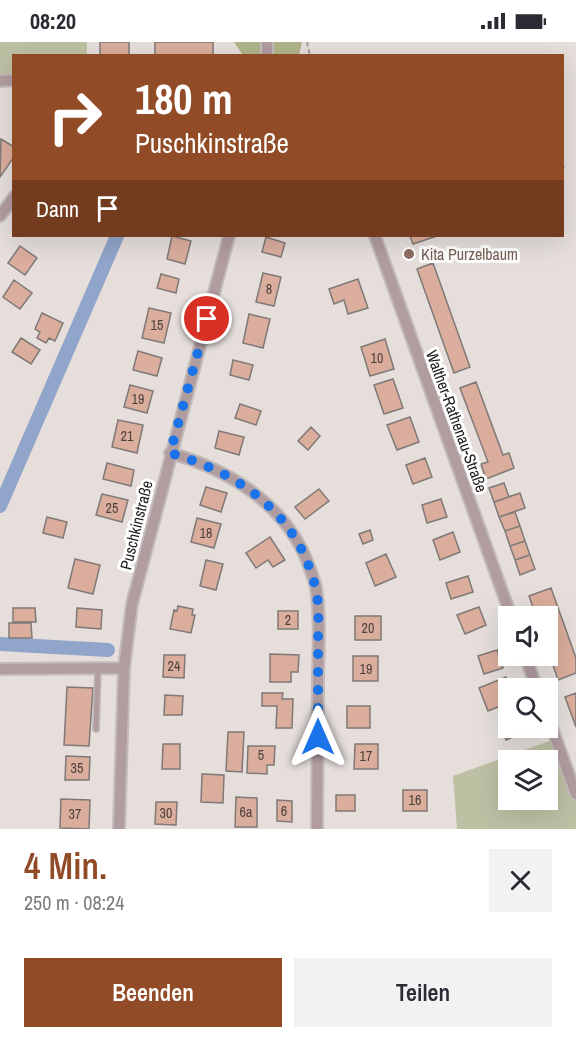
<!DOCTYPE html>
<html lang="de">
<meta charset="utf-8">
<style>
:root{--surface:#fff;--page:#f2f2f3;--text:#2b2b33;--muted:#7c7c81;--accent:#924b27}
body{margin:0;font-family:"Archivo Narrow",sans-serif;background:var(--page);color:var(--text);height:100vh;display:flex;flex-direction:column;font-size:22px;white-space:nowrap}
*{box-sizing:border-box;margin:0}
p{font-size:20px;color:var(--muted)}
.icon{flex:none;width:33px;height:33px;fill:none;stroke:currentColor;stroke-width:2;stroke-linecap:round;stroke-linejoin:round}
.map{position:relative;height:787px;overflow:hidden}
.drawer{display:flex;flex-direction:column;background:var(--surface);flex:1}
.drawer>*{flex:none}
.guide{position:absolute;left:12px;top:12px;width:552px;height:183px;border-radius:0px;box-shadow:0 6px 24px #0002;background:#924b27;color:#fff;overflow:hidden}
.controls{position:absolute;left:498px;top:564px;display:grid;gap:12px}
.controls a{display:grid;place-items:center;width:60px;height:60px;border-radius:0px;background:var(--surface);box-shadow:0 6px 24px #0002;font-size:30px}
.pin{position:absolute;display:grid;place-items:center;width:51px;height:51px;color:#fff;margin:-26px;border:3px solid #fff;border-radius:50%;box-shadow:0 2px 6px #0007}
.me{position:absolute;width:66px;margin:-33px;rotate:0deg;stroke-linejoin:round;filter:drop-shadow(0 0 4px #0008)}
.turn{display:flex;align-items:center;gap:21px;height:126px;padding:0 24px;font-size:27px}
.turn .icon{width:78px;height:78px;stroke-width:2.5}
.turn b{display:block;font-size:42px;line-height:51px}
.then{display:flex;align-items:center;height:57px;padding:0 24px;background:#0003;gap:12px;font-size:22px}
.round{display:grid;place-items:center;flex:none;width:63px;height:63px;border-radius:0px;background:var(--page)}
.overview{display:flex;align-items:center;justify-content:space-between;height:102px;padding:0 24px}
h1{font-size:36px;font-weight:600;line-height:45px;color:var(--accent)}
.action{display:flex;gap:12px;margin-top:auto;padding:12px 24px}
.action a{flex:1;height:69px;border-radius:0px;background:var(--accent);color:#fff;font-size:24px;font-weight:600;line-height:69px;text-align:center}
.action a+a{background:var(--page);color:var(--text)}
.status{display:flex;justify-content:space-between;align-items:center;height:42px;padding:0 30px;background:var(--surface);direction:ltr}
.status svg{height:16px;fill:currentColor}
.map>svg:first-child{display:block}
</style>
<div class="status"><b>08:20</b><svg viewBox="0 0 49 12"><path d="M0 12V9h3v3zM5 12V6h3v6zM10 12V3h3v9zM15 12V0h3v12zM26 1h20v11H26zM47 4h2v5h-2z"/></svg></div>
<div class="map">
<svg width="576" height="787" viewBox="0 0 576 787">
<rect width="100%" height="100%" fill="#e5dedb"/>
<!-- green -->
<path fill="#bdc0a3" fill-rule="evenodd" d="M0 0H87V13L14 14 13 38 0 39Z
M555 697 576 752V787H457L453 734ZM508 718H548V758H508Z"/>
<!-- forest -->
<path fill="#b1b58a" d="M234 0H302L299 14 242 12Z"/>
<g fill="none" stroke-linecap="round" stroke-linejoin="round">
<!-- canal -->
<path stroke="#91a4c9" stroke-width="14" d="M0 464 117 194
M0 602 108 608"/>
</g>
<!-- building -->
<path fill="#daad9c" stroke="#7f7977" stroke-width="1.5" d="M100 0H129V14H100Z
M155 0H213V14H155Z
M1 97 14 105V115L0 135Z
M172 194 191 199 185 222 167 217Z
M410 194H437L413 202Z
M266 195 285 201 281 215 262 210Z
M20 204 37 216 25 233 8 221Z
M433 221 470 325 454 331 417 227Z
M263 231 281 235 274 264 256 260Z
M161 232 179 237 176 251 157 246Z
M358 237 368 266 348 272 344 258 334 262 329 247Z
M14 238 32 251 20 267 3 255Z
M149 266 171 271 164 301 142 296Z
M42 271 63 281 55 299 49 296 46 301 37 296 40 290 35 287Z
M249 272 270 277 263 306 243 301Z
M21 296 40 308 31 322 12 310Z
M385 297 394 327 370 334 361 305Z
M138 309 162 316 157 334 133 328Z
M233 318 253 323 249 338 230 333Z
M393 337 403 366 384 372 374 343Z
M476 340 503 413 509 411 514 426 486 437 481 422 488 420 460 346Z
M130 343 153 349 147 371 124 365Z
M240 362 261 369 256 383 235 376Z
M410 375 419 400 397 408 387 383Z
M118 378 143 383 137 411 112 405Z
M311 385 320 394 308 408 298 399Z
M219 389 244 395 239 413 215 406Z
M425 416 432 435 413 442 406 423Z
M107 421 134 428 131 444 103 437Z
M504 441 509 455 494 460 489 446Z
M206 445 227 451 221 470 200 463Z
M319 447 329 459 305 477 295 465Z
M520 451 525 466 499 475 494 460Z
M102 452 128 458 122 480 96 473Z
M441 457 447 475 427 481 422 463Z
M515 470 520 484 505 489 499 475Z
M47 475 67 480 63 496 43 491Z
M197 476 221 482 214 506 191 500Z
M520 484 525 499 510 504 505 489Z
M370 488 373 498 363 502 359 492Z
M453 490 460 510 440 518 433 498Z
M270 495 285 518 273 525 268 518 256 526 246 511Z
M525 499 530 513 515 518 510 504Z
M386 512 396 535 375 544 366 521Z
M530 513 535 527 520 533 515 518Z
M75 517 100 523 93 552 68 546Z
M206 518 223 522 216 548 200 544Z
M468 534 473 550 451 557 446 541Z
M551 546 576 616V631L558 638 548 608V574H536L529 554Z
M178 564 193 567 192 573H195L191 591 170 587 174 568 177 569Z
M479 565 486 583 465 592 457 573Z
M13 566H35L36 580H13Z
M77 566 102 568 101 587 76 585Z
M278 569H298V587H278Z
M355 574H381V598H355Z
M9 581H31L32 596H9Z
M497 608 503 626 484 632 478 614Z
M270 612 299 613 298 630H291V640H270Z
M164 613H185L184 636 163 635Z
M353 614H378V639H353Z
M506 635 510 646H508V661L488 669 479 646Z
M67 645 93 646 89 704 64 703Z
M262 651H283L282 657H293L292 686H276L277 664H262Z
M576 651V685L565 655Z
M165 653 183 654 182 673H164Z
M347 664H370V686H347Z
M508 675V686H523L525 690 506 698 499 679Z
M228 690H244L242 730 226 729Z
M163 702H180V727H162Z
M355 702H378V727H354Z
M248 704H275L274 723H267V732L247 731Z
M66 714 90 715 89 738H65Z
M202 732 224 733 223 761 201 760Z
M403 748H427V769H403Z
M336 753H355V769H336Z
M236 755 257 756V785H235Z
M61 757 90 758 89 787 60 786Z
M277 758 292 759V780L277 779Z
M156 760H177L176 783 155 782Z"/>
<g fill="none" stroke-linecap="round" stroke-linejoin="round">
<defs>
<path id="service" d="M96 687 98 626"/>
<path id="minor" d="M267 0V14
M0 39 14 38
M0 174 14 155
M375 194 511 574
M170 411C230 428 287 463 309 524 311 531 315 539 316 546 321 577 318 610 318 641 318 690 317 738 317 787
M525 614 537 646
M0 627 124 626
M548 675 576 752
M119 787 124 626 132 562 229 194"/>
</defs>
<!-- service casing -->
<use href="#service" stroke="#c2bbb9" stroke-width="8"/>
<!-- minor casing -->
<use href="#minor" stroke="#c2bbb9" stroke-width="14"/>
<!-- path -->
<path stroke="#a39d9b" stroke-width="2" stroke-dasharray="4.5 3" stroke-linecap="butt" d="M307 0 310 14
M562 122 565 128"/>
<!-- service -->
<use href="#service" stroke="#b19ca0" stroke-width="5"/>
<!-- minor -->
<use href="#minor" stroke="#b19ca0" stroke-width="10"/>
</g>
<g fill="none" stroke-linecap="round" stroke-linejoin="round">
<!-- route -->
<path stroke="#1a73e8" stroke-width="10" stroke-dasharray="0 18" d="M207 277 170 411C239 431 297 471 315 544 320 562 318 584 318 603 318 634 318 664 318 695"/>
</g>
<!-- markers -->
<circle fill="#8d6e63" stroke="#fff" stroke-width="2" cx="409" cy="212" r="6"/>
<g text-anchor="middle" stroke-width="6" stroke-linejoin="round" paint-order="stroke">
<!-- number labels -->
<g font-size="14" fill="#4e423d">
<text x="269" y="252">8</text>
<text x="157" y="288">15</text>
<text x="377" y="321">10</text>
<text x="138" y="362">19</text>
<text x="127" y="399">21</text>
<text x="112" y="471">25</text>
<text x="206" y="496">18</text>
<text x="288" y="583">2</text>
<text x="368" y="591">20</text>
<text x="174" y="629">24</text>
<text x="366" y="632">19</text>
<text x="261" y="718">5</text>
<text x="366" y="719">17</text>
<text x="77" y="731">35</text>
<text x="415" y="763">16</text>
<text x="284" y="774">6</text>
<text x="246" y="775">6a</text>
<text x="166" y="776">30</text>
<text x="75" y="777">37</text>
</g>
<!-- education labels -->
<g font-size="16" fill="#785e54" stroke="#fff" text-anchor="start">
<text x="421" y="218">Kita Purzelbaum</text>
</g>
<!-- street labels -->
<g font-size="16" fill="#201e1d" stroke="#fff">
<text transform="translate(457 379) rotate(70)" y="6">Walther-Rathenau-Straße</text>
<text transform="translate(136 483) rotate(-76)" y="6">Puschkinstraße</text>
</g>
</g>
</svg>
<div class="controls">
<a><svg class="icon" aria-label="sound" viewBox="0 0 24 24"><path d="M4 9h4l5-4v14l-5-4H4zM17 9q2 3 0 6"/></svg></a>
<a><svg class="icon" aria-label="search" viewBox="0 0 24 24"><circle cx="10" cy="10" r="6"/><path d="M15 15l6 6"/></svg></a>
<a><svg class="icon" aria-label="layers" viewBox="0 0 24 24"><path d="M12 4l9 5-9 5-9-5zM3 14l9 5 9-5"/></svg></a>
</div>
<div class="pin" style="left:207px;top:277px;background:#d93025"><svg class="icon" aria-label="arrive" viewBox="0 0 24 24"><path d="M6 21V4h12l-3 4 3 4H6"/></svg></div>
<svg class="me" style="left:318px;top:695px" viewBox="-20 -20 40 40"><path d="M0-17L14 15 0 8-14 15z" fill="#1a73e8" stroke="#fff" stroke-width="4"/></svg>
<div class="guide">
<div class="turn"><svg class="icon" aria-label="right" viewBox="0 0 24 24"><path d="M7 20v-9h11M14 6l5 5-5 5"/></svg><div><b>180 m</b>Puschkinstraße</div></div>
<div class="then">Dann<svg class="icon" aria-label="arrive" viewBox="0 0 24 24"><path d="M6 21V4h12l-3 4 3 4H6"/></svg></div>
</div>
</div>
<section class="drawer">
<div class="overview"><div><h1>4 Min.</h1><p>250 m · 08:24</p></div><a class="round"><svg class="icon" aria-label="close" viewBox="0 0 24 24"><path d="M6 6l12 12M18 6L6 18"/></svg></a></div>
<div class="action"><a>Beenden</a><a>Teilen</a></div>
</section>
